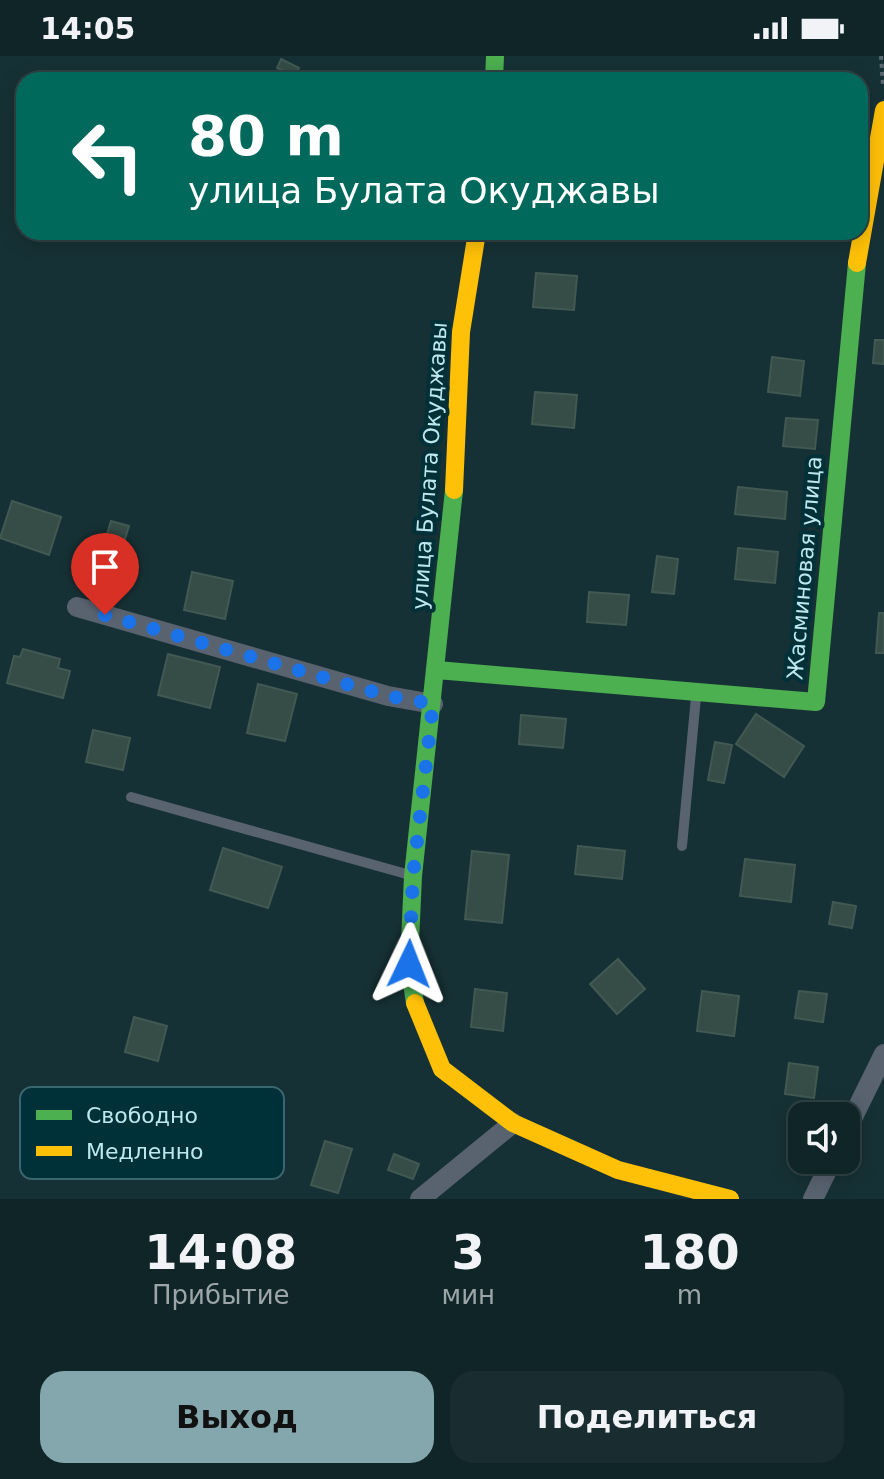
<!DOCTYPE html>
<html lang="ru">
<meta charset="utf-8">
<style>
:root{--surface:#102528;--page:#192d30;--text:#f1f3f6;--muted:#9ca5a8;--line:#304245;--accent:#84a7ae}
body{margin:0;font-family:"DejaVu Sans",sans-serif;background:var(--page);color:var(--text);height:100vh;display:flex;flex-direction:column;font-size:30px;white-space:nowrap}
*{box-sizing:border-box;margin:0}
p{font-size:26px;color:var(--muted)}
.icon{flex:none;width:44px;height:44px;fill:none;stroke:currentColor;stroke-width:2;stroke-linecap:round;stroke-linejoin:round}
.map{position:relative;height:1143px;overflow:hidden}
.drawer{display:flex;flex-direction:column;background:var(--surface);flex:1}
.drawer>*{flex:none}
.guide{position:absolute;left:16px;top:16px;width:852px;height:168px;border-radius:24px;box-shadow:0 4px 20px #0003,0 0 0 2px var(--line);background:#00695c;color:#fff;overflow:hidden}
.buttons{position:absolute;left:788px;top:1046px;display:grid;gap:16px}
.buttons a{display:grid;place-items:center;width:72px;height:72px;border-radius:16px;background:var(--surface);box-shadow:0 4px 20px #0003,0 0 0 2px var(--line);font-size:40px}
.pin{position:absolute;display:grid;place-items:center;width:68px;height:68px;color:#fff;margin:-82px -34px;border-radius:50% 50% 50% 0;rotate:-45deg;box-shadow:0 0 8px #0007}
.pin .icon{rotate:45deg}
.me{position:absolute;width:88px;margin:-44px;rotate:2deg;stroke-linejoin:round;filter:drop-shadow(0 0 6px #0008)}
.turn{display:flex;align-items:center;gap:28px;height:168px;padding:0 40px;font-size:36px}
.turn .icon{width:104px;height:104px;stroke-width:2.5}
.turn b{display:block;font-size:56px;line-height:68px}
.eta{display:flex;justify-content:space-evenly;align-items:center;height:136px;text-align:center}
.eta b{font-size:48px;font-weight:800;line-height:56px}
.button{display:flex;gap:16px;margin-top:auto;padding:16px 40px}
.button a{flex:1;height:92px;border-radius:24px;background:var(--accent);color:#111;font-size:32px;font-weight:800;line-height:92px;text-align:center}
.button a+a{background:var(--page);color:var(--text)}
.status{display:flex;justify-content:space-between;align-items:center;height:56px;padding:0 40px;background:var(--surface);direction:ltr}
.status svg{height:22px;fill:currentColor}
.map>svg:first-child{display:block}
</style>
<div class="status"><b>14:05</b><svg viewBox="0 0 49 12"><path d="M0 12V9h3v3zM5 12V6h3v6zM10 12V3h3v9zM15 12V0h3v12zM26 1h20v11H26zM47 4h2v5h-2z"/></svg></div>
<div class="map">
<svg width="884" height="1143" viewBox="0 0 884 1143">
<rect width="100%" height="100%" fill="#163135"/>
<!-- building -->
<path fill="#354c47" stroke="#425953" stroke-width="2" d="M281 3 299 12 295 20 277 12Z
M536 217 577 220 574 254 533 251Z
M875 284H884V308L873 307Z
M772 301 804 305 800 340 768 336Z
M535 336 577 339 574 372 532 368Z
M786 362 818 364 815 393 783 390Z
M738 431 787 436 785 463 735 458Z
M12 445 61 461 49 499 0 482Z
M111 465 129 470 122 493 104 488Z
M738 492 778 496 775 527 735 523Z
M657 500 678 503 674 538 652 536Z
M99 508 118 513 112 534 93 528Z
M192 516 233 525 225 563 184 554Z
M589 536 629 539 626 569 587 566Z
M879 557H884V597H876Z
M23 593 60 603 58 612 70 615 63 642 7 627 14 600 20 601Z
M168 598 220 611 210 652 158 639Z
M258 628 297 638 285 685 247 677Z
M756 658 804 690 784 721 736 688Z
M521 659 566 663 563 692 519 688Z
M93 674 130 682 123 714 86 706Z
M715 686 732 689 724 727 708 724Z
M578 790 625 795 622 823 575 818Z
M223 792 282 811 268 852 210 834Z
M472 795 509 799 502 867 465 863Z
M745 803 795 809 791 846 740 840Z
M833 846 856 850 852 872 829 868Z
M618 903 645 933 617 958 590 928Z
M475 933 507 937 503 975 471 971Z
M702 935 739 940 734 980 697 975Z
M799 935 827 938 823 966 795 962Z
M134 961 167 970 158 1005 125 996Z
M789 1007 818 1011 814 1042 785 1038Z
M325 1085 352 1093 338 1137 311 1129Z
M394 1098 419 1108 413 1123 388 1114Z"/>
<g fill="none" stroke-linecap="round" stroke-linejoin="round">
<!-- path -->
<path stroke="#5b6871" stroke-width="4" stroke-dasharray="4 4" stroke-linecap="butt" d="M881 0 883 30"/>
<!-- lane -->
<path stroke="#596370" stroke-width="10" d="M131 741 410 819
M682 790 696 641"/>
<!-- street -->
<path stroke="#596370" stroke-width="20" d="M77 551 388 640 433 648
M846 1075 884 998
M420 1143 513 1067
M813 1143 832 1104"/>
<!-- fast -->
<path stroke="#4caf50" stroke-width="18" d="M494 24 495 0
M437 614 816 646 857 207
M415 947 409 908 413 820 454 434"/>
<!-- slow -->
<path stroke="#ffc107" stroke-width="18" d="M857 207 884 54
M454 434 461 276 477 176
M415 947 442 1013 513 1067 618 1114 730 1143"/>
</g>
<g fill="none" stroke-linecap="round" stroke-linejoin="round">
<!-- route -->
<path stroke="#1a73e8" stroke-width="14" stroke-dasharray="0 25.2" d="M105 559 388 640 433 648 413 820 409 908"/>
</g>
<g text-anchor="middle" stroke-width="8" stroke-linejoin="round" paint-order="stroke">
<!-- street labels -->
<g font-size="22" fill="#bfe7ef" stroke="#003038">
<text transform="translate(429 410) rotate(-86)" y="8">улица Булата Окуджавы</text>
<text transform="translate(804 512) rotate(-85)" y="8">Жасминовая улица</text>
</g>
</g>
<!-- legend -->
<rect x="20" y="1031" width="264" height="92" rx="12" fill="#003038" stroke="#39676f" stroke-width="2"/>
<rect x="36" y="1054" width="36" height="10" fill="#4caf50"/>
<rect x="36" y="1090" width="36" height="10" fill="#ffc107"/>
<g font-size="22" fill="#bfe7ef">
<text x="86" y="1067">Свободно</text>
<text x="86" y="1103">Медленно</text>
</g>
</svg>
<div class="buttons">
<a><svg class="icon" aria-label="sound" viewBox="0 0 24 24"><path d="M4 9h4l5-4v14l-5-4H4zM17 9q2 3 0 6"/></svg></a>
</div>
<div class="pin" style="left:105px;top:559px;background:#d93025"><svg class="icon" aria-label="arrive" viewBox="0 0 24 24"><path d="M6 21V4h12l-3 4 3 4H6"/></svg></div>
<svg class="me" style="left:409px;top:908px" viewBox="-20 -20 40 40"><path d="M0-17L14 15 0 8-14 15z" fill="#1a73e8" stroke="#fff" stroke-width="4"/></svg>
<div class="guide">
<div class="turn"><svg class="icon" aria-label="left" viewBox="0 0 24 24"><path d="M17 20v-9H6M10 6l-5 5 5 5"/></svg><div><b>80 m</b>улица Булата Окуджавы</div></div>
</div>
</div>
<section class="drawer">
<div class="eta">
<div><b>14:08</b><p>Прибытие</p></div>
<div><b>3</b><p>мин</p></div>
<div><b>180</b><p>m</p></div>
</div>
<div class="button"><a>Выход</a><a>Поделиться</a></div>
</section>
